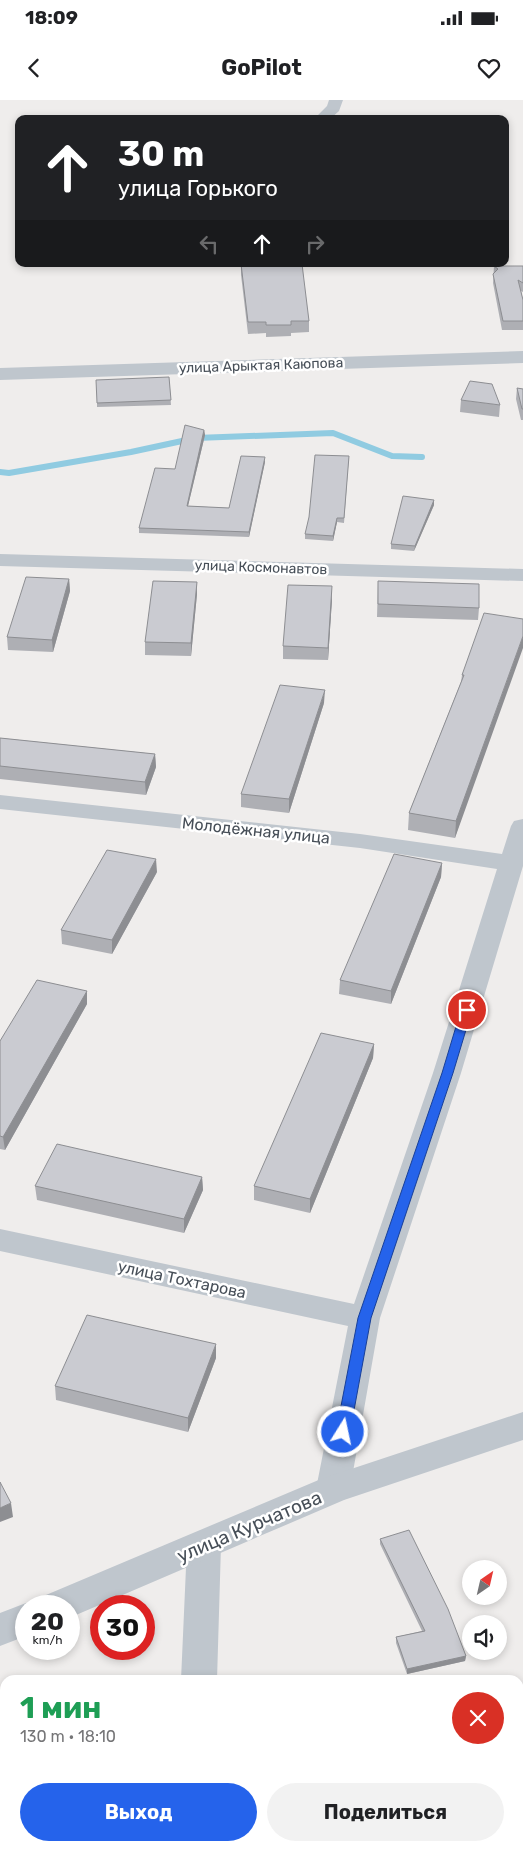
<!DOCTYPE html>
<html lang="ru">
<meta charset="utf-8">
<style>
:root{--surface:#fff;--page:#f2f2f2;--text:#202124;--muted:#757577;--accent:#2563eb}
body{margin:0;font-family:Rubik,sans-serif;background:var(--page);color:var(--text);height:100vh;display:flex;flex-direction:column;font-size:19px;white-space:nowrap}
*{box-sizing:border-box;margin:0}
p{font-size:16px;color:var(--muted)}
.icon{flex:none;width:28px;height:28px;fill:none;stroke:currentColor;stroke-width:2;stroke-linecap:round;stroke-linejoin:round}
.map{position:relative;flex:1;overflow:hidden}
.details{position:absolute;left:0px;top:1575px;width:524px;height:176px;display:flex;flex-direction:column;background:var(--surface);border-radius:15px 15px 0 0;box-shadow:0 2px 8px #0003}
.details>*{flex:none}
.banner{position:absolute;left:15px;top:15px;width:494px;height:152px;border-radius:10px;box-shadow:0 2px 8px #0003;background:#202124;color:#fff;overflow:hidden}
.needle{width:32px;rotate:34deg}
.controls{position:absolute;left:462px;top:1460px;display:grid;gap:10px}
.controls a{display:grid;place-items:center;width:45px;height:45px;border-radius:50%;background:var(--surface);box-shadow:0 2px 8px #0003;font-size:25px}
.speed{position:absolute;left:15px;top:1495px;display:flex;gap:10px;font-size:25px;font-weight:700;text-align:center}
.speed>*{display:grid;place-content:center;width:65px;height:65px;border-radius:50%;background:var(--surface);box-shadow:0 2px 8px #0003;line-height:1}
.speed small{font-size:12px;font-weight:400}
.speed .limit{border:8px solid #d22;background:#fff;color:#111}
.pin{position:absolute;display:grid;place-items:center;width:42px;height:42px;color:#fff;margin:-21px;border:2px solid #fff;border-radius:50%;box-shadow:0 1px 5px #0007}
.me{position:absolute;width:55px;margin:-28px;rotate:10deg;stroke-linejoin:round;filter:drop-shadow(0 0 4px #0008)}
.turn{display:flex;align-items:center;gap:18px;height:105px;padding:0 20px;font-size:22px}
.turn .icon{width:65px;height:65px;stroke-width:2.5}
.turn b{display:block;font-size:35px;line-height:42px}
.lanes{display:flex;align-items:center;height:48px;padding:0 20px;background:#0003;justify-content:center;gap:25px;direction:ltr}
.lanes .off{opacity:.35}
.round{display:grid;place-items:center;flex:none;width:52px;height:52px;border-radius:26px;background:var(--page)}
.summary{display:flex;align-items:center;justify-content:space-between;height:85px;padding:0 20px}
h1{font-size:30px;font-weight:700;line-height:38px;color:#1e9e55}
.action{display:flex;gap:10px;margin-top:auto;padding:10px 20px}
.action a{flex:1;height:58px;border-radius:30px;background:var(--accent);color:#fff;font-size:20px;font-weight:700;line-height:58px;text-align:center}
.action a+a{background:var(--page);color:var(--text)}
.status{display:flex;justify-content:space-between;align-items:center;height:35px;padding:0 25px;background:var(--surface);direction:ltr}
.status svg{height:14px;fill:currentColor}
header{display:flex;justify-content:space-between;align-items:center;height:65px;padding:0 20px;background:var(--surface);font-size:22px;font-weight:700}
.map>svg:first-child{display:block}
</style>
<div class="status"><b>18:09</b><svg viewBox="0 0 49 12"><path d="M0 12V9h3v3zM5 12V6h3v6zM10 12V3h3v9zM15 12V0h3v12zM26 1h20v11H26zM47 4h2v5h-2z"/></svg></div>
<header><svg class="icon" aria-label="back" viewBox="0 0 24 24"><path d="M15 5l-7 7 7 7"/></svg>GoPilot<svg class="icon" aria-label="heart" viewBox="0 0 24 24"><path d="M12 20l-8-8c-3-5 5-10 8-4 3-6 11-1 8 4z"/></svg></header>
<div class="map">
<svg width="523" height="1751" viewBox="0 0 523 1751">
<rect width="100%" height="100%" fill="#efedec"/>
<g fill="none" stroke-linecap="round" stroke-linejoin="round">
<!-- stream -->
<path stroke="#90cbe1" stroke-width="6" d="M0 372 9 373 131 352 196 338 333 333 392 356 422 357"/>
<!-- minor -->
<path fill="#bfc6cd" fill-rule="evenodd" d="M329 0H343L339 11 330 19H314L327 6Z
M0 454 523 469V481L0 466Z
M0 695 360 734 502 754 511 726 514 721 523 719V766L461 973 380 1218 350 1389 345 1399 333 1403 321 1399 316 1389 348 1226 0 1151V1129L354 1204 433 973 497 769 360 748 0 709Z
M204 1431 216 1435 221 1445 217 1580H181L187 1445 192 1435Z
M150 1746H188L187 1751H149Z"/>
<!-- tertiary -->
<path fill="#bfc6cd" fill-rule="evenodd" d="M523 251V263L0 280V268Z
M523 1312V1340L344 1400 69 1518V1506H41L46 1495 321 1379Z
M26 1503 35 1506H26V1536L0 1546V1513Z"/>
</g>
<!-- wall -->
<path fill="#aeafb4" d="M241 164 309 221V232L291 233V236L266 237V233L248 234 241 175Z
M494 166H523V192L521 191 523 200V230H502L493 183Z
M169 277 171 305 97 307V303Z
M517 288 523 289V320H521L516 299Z
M461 300 500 305 499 317 460 312Z
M204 330 205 335 188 406 229 408 265 362 249 437 139 433V428L175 369Z
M349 356 344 423 337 422 333 441 305 439V434Z
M434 400V405L414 451 391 449V444Z
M69 479 70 491 53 552 8 550 7 537Z
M378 481 479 508 478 520 377 517Z
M197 482V494L191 556 145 555V542Z
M332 499 328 560 283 559V546Z
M523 519 455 738 408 730 409 713 461 582 462 575Z
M324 603 289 713 241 707V694Z
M0 638 155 654 156 667 146 695 0 679Z
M442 763 441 777 391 904 339 894 340 880Z
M157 772 112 854 62 844 61 830Z
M87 891V904L5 1050 0 1049V941Z
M374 944 373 958 310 1113 254 1100V1086Z
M202 1077 203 1090 184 1133 37 1100 35 1086Z
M216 1258 188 1332 56 1300 55 1286Z
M380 1439 466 1556 465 1561 407 1574 396 1543V1537L422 1531 380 1444Z"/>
<!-- shaded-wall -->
<path fill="#8d8e92" d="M204 330 205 335 187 410V406Z
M265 357V362L249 437V432Z
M434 400V405L414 451 415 446Z
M337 418V422L333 441V436Z
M69 479 70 491 53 552 52 540Z
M197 482V494L191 556V543Z
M332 486V499L328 560V548Z
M523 536V548L455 738 456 721Z
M325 590 324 603 289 713V699Z
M155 654 156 667 146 695 145 682Z
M156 759 157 772 112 854V840Z
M442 763 441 777 391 904V891Z
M87 891V904L5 1050 3 1037Z
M374 944 373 958 310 1113V1099Z
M202 1077 203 1090 184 1133V1119Z
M216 1244V1258L188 1332V1318Z
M11 1403 13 1417 0 1422V1408Z
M466 1556 465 1561 407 1574V1569Z"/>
<!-- building -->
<path fill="#cacbd1" stroke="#8d8e92" d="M241 164H302L309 221H291V225H266V222H248Z
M494 166H523V183L518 180 523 200V221H503L493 174 498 169Z
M169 277 171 300 97 303 96 280Z
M470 281 492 284 500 305 461 300Z
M517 288 523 289V309H522Z
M185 325 204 330 187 406 229 408 241 356 265 357 249 432 139 428 155 368 175 369Z
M315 355 349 356 344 418H337L333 436 305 434 309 417Z
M403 396 434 400 415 446 391 444Z
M26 477 69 479 52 540 7 537Z
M153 481 197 482 191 543 145 542Z
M378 481 479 484V508L378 504Z
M288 485 332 486 328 548 283 546Z
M484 513 523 519V536L456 721 409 713 464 575H462Z
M280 585 325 590 289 699 241 694Z
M0 638 155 654 145 682 0 666Z
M107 750 156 759 112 840 61 830Z
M394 754 442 763 391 891 340 880Z
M37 880 87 891 3 1037 0 1036V941Z
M321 933 374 944 310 1099 254 1086Z
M57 1044 202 1077 184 1119 35 1086Z
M87 1215 216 1244 188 1318 55 1286Z
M0 1382 11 1403 0 1408Z
M409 1430 448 1509 466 1556 407 1569 396 1537 425 1531 380 1439Z"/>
<!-- route -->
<path fill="#2563eb" stroke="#184099" d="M467 906 472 910 453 973 371 1218 350 1332 348 1336 343 1337 338 1336 336 1332 358 1218 442 973 461 910Z"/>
<g text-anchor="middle" stroke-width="5" stroke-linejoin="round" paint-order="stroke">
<!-- far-street labels -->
<g font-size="14" fill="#474f58" stroke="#fff">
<text transform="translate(261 265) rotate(-2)" y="5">улица Арыктая Каюпова</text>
<text transform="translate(261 467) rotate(2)" y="5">улица Космонавтов</text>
</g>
<!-- street labels -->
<g font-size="16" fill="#474f58" stroke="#fff">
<text transform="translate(256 730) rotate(6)" y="6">Молодёжная улица</text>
<text transform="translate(182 1179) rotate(12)" y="6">улица Тохтарова</text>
</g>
<!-- near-street labels -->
<g font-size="19" fill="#474f58" stroke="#fff">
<text transform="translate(249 1426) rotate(-23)" y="7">улица Курчатова</text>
</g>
</g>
</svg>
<div class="controls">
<a><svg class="needle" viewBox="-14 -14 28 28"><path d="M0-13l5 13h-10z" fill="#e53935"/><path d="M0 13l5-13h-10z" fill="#757577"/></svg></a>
<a><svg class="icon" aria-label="sound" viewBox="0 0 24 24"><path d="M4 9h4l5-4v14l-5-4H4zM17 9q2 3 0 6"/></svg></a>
</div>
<div class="speed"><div>20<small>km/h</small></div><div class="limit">30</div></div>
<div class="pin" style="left:467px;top:910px;background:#d93025"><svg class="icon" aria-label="arrive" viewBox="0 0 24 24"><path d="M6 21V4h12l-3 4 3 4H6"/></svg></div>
<svg class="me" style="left:343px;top:1332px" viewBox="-20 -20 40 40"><circle r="17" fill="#2563eb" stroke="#fff" stroke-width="3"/><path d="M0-11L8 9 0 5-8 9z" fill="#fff"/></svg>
<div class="banner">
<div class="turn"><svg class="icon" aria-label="ahead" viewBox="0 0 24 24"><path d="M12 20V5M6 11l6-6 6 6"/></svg><div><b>30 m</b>улица Горького</div></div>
<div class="lanes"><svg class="icon off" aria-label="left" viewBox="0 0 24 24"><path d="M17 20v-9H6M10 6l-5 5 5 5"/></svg><svg class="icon" aria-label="ahead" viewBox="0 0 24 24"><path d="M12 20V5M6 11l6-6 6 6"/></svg><svg class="icon off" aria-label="right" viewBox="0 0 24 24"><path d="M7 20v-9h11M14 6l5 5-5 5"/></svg></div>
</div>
<section class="details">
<div class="summary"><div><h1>1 мин</h1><p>130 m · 18:10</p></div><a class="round" style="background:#d93025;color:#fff"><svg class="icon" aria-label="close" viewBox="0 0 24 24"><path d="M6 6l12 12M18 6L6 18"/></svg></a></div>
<div class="action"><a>Выход</a><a>Поделиться</a></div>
</section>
</div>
